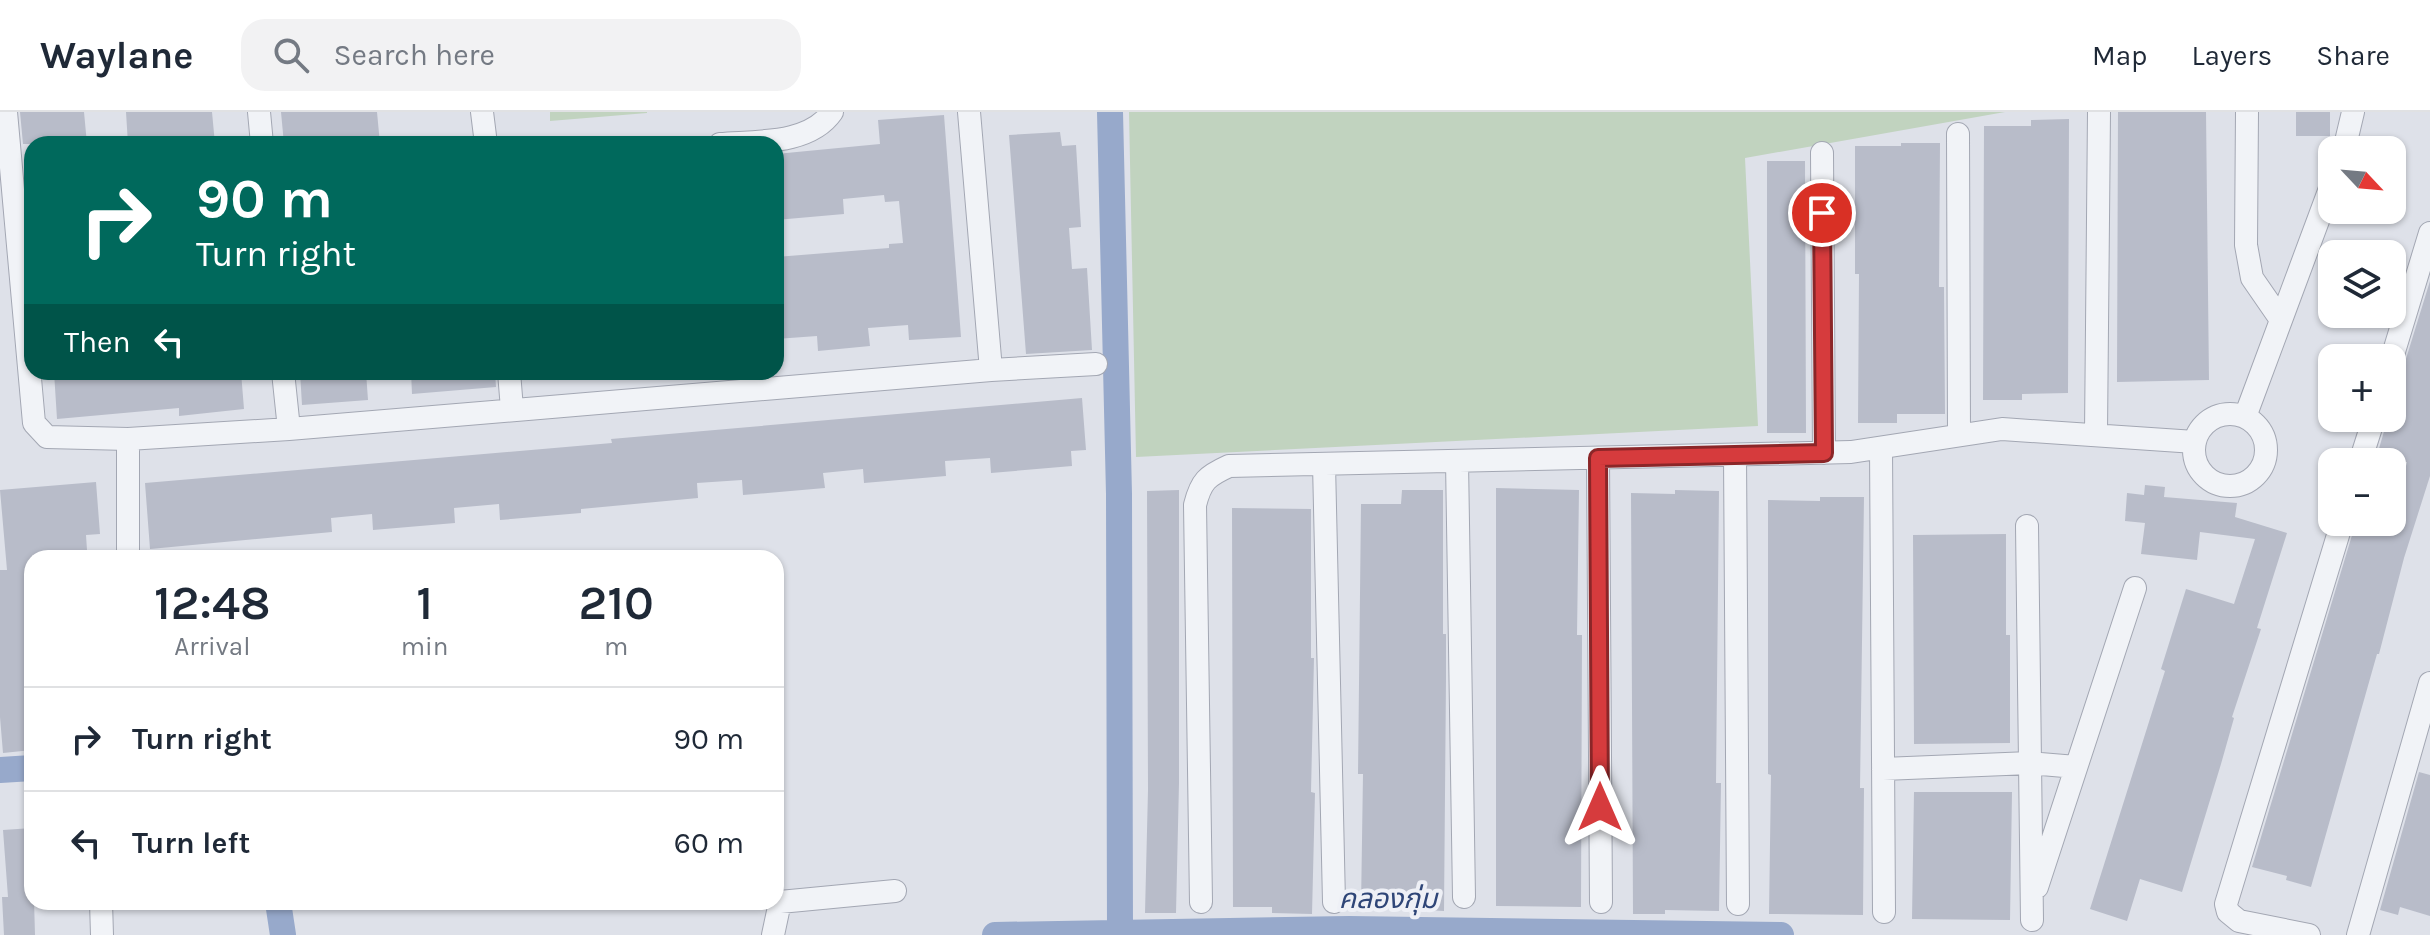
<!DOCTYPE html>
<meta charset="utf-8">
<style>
:root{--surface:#fff;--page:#f2f2f3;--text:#1f2937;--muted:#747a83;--line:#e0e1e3}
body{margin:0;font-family:Karla,"Noto Sans Thai",sans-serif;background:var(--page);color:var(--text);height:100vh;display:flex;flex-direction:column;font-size:30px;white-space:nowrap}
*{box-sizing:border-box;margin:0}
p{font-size:26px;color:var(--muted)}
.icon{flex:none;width:44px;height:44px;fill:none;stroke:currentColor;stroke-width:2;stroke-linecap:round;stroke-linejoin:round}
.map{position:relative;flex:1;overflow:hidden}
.sheet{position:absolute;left:24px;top:438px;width:760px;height:360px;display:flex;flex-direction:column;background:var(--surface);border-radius:24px;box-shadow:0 2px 6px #0004}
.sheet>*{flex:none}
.banner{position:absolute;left:24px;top:24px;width:760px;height:244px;border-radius:24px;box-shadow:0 2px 6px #0004;background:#00695c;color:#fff;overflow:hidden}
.needle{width:52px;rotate:116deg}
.fabs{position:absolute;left:2318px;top:24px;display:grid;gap:16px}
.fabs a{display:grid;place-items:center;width:88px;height:88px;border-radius:16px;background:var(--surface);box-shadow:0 2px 6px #0004;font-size:40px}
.pin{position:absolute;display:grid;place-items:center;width:68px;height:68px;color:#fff;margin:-34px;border:4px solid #fff;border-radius:50%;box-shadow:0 2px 8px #0007}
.me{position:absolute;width:88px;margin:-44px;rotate:0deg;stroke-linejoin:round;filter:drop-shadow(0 0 6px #0008)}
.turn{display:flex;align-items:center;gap:28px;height:168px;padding:0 40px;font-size:36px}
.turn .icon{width:104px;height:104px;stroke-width:2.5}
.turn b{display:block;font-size:56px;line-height:68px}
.then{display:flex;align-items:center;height:76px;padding:0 40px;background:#0003;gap:16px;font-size:30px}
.eta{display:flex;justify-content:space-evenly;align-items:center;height:136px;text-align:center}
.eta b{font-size:48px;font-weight:600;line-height:56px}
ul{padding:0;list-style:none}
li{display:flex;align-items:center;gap:24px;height:104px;padding:0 40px;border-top:2px solid var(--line)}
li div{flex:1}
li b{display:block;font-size:30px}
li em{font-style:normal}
header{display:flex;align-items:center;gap:48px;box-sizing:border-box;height:112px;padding:0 40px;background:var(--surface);border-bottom:2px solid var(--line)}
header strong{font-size:38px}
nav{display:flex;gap:44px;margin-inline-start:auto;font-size:28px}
.search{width:560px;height:72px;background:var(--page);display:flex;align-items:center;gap:20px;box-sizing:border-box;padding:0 28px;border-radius:24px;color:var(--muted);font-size:30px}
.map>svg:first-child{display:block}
</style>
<header>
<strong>Waylane</strong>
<div class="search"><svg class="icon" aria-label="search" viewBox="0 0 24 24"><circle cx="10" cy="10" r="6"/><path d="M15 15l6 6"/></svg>Search here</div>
<nav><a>Map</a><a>Layers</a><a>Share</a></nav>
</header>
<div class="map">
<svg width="2430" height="823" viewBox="0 0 2430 823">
<rect width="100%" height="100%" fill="#dee1e9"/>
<!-- green -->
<path fill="#c1d3bf" d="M550 0H647V1L550 9Z
M1129 0H2005L1745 46 1758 314 1136 345Z"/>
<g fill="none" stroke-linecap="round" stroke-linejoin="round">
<!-- canal -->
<path stroke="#97a9cb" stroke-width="26" d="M1110 0 1119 382 1120 821
M0 658 32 656
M278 790 283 823
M995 823 1349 817 1781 823"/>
</g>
<!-- building -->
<path fill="#b8bcc9" d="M20 0H84L87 32H23Z
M126 0H212L215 32H128Z
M281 0H377L380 32H284Z
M2118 0H2206L2209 268 2117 270Z
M2296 0H2330V24H2296Z
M944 3 961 225 909 228 908 213 868 216 870 234 818 239 817 224 776 227V145L889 136V132L903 131 899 89 885 90 884 83 843 87 844 102 776 108V42L880 32 878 8Z
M2069 7 2068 281 2022 282V288H1983L1984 14H2031V8Z
M1060 20 1062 34 1076 33 1081 115 1069 116 1072 157 1087 156 1092 238 1026 242 1009 23Z
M1901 31H1940L1939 175H1944L1945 302H1897V311H1858L1859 162H1855V34H1901Z
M1767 49H1805L1806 321H1767Z
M2430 169V364L2404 446 2379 542H2377L2311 775 2286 768 2287 764 2252 755 2356 410H2392L2407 350H2375L2388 306H2392V260L2401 257 2405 250Z
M54 260H241L244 297 179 304V296L57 307Z
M300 260H366L368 288 302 293Z
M411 260H495L496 275 412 282Z
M1082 286 1086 338 1071 339 1072 354 991 361 990 346 945 349 946 364 864 371 863 357 823 361 825 376 743 383 742 368 697 371 698 386 581 397V401L500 408 499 392 454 396 455 411 373 418 372 402 331 406 332 420 150 437 145 371 612 331 611 327Z
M96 370 100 422 86 423 87 438 32 443V497H24L29 552 32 551V590H30L32 638 3 641 0 605V458H7L0 378Z
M2145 373 2165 375 2164 385 2237 391 2235 405 2287 421 2257 516 2261 517 2232 605 2234 606 2221 652 2182 780 2140 767 2127 809 2090 797 2165 559 2161 557 2186 477 2234 492 2255 427 2200 420 2197 448 2141 442 2145 411 2125 409 2127 381 2144 383Z
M1496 376 1579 378 1577 523H1582L1581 795 1496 794Z
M1179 378V671L1176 801H1145L1148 678 1147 379Z
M1402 378H1443V522H1446V566L1444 799 1361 794 1363 662H1358L1361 392H1401Z
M1675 378 1719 379 1716 671H1721L1719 799 1665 798V802H1633L1631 381 1675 382Z
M1820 385H1864L1860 676H1864L1863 803 1769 802 1771 663 1768 662V388L1820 389Z
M1232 396 1311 397V546H1314L1311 680 1315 681 1312 802 1272 801V795H1233Z
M2006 422V523H2010V631L1914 632 1913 423Z
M2419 660 2430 663V804L2400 795 2398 803 2380 798Z
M1914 680H2012L2010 808 1912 807Z
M32 716 35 823H4L2 785H8L3 718Z"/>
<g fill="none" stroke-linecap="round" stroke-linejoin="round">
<defs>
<path id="minor" d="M6 0 34 311 47 325 128 327 289 317 991 258 1096 252
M259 0 262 32
M482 0 486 32
M969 0 991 258
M2247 0 2246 133 2252 166 2281 208
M1958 22 1959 322
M720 32C756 29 809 33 832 0
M2344 38 2353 0
M1822 41 1824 341
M2392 246 2430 121
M283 260 289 317
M509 260 512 297
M2194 338a36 36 0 1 1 72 0a36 36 0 1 1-72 0Z
M2245 305 2332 71
M2096 322 2099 0
M1881 336 1884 800
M1735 343 1738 792
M1598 346 1601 790
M1457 349 1464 785
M2360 350 2374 306
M1324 352 1334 790
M2027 414 2032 808
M128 438V327
M1883 657 2030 651 2076 655
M2037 775 2135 476
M101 790 102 823
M1201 790 1195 393C1201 369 1207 364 1229 354L1851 340 2002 317 2195 330
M773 823 780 790 895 779
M2309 823 2239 809 2228 800 2226 792 2342 410
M2358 823 2430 571"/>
</defs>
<!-- minor casing -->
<use href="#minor" stroke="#a3a7b3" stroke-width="24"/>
<!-- minor -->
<use href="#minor" stroke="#f1f3f7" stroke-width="22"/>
</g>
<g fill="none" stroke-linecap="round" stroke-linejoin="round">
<defs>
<path id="route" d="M1600 695 1598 346 1824 341 1822 101"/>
</defs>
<!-- route casing -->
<use href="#route" stroke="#8b2628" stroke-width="20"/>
<!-- route -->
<use href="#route" stroke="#d63b3d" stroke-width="14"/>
</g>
<g text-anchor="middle" stroke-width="8" stroke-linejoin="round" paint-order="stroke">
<!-- water labels -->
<g font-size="28" font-style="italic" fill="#2e4577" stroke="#eef0f6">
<text x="1388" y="796">คลองกุ่ม</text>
</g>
</g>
</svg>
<div class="fabs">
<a><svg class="needle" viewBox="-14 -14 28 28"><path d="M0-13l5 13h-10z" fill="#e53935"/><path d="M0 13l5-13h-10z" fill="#747a83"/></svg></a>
<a><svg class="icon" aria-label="layers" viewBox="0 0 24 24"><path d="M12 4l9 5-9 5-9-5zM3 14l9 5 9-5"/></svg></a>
<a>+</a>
<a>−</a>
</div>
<div class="pin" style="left:1822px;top:101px;background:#d93025"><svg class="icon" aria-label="arrive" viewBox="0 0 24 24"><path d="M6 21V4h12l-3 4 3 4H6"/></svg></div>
<svg class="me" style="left:1600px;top:695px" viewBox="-20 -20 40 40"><path d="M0-17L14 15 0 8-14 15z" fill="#d63b3d" stroke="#fff" stroke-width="4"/></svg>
<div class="banner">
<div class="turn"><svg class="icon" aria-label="right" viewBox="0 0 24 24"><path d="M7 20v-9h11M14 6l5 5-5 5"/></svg><div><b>90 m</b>Turn right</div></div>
<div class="then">Then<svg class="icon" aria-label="left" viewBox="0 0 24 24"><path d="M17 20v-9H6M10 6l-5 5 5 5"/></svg></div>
</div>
<section class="sheet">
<div class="eta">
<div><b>12:48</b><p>Arrival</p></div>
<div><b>1</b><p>min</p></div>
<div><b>210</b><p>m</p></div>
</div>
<ul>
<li><svg class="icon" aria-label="right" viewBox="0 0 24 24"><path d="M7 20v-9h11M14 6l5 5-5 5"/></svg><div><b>Turn right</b></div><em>90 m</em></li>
<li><svg class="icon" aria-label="left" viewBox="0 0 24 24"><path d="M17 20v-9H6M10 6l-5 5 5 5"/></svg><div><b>Turn left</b></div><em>60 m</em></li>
</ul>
</section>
</div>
